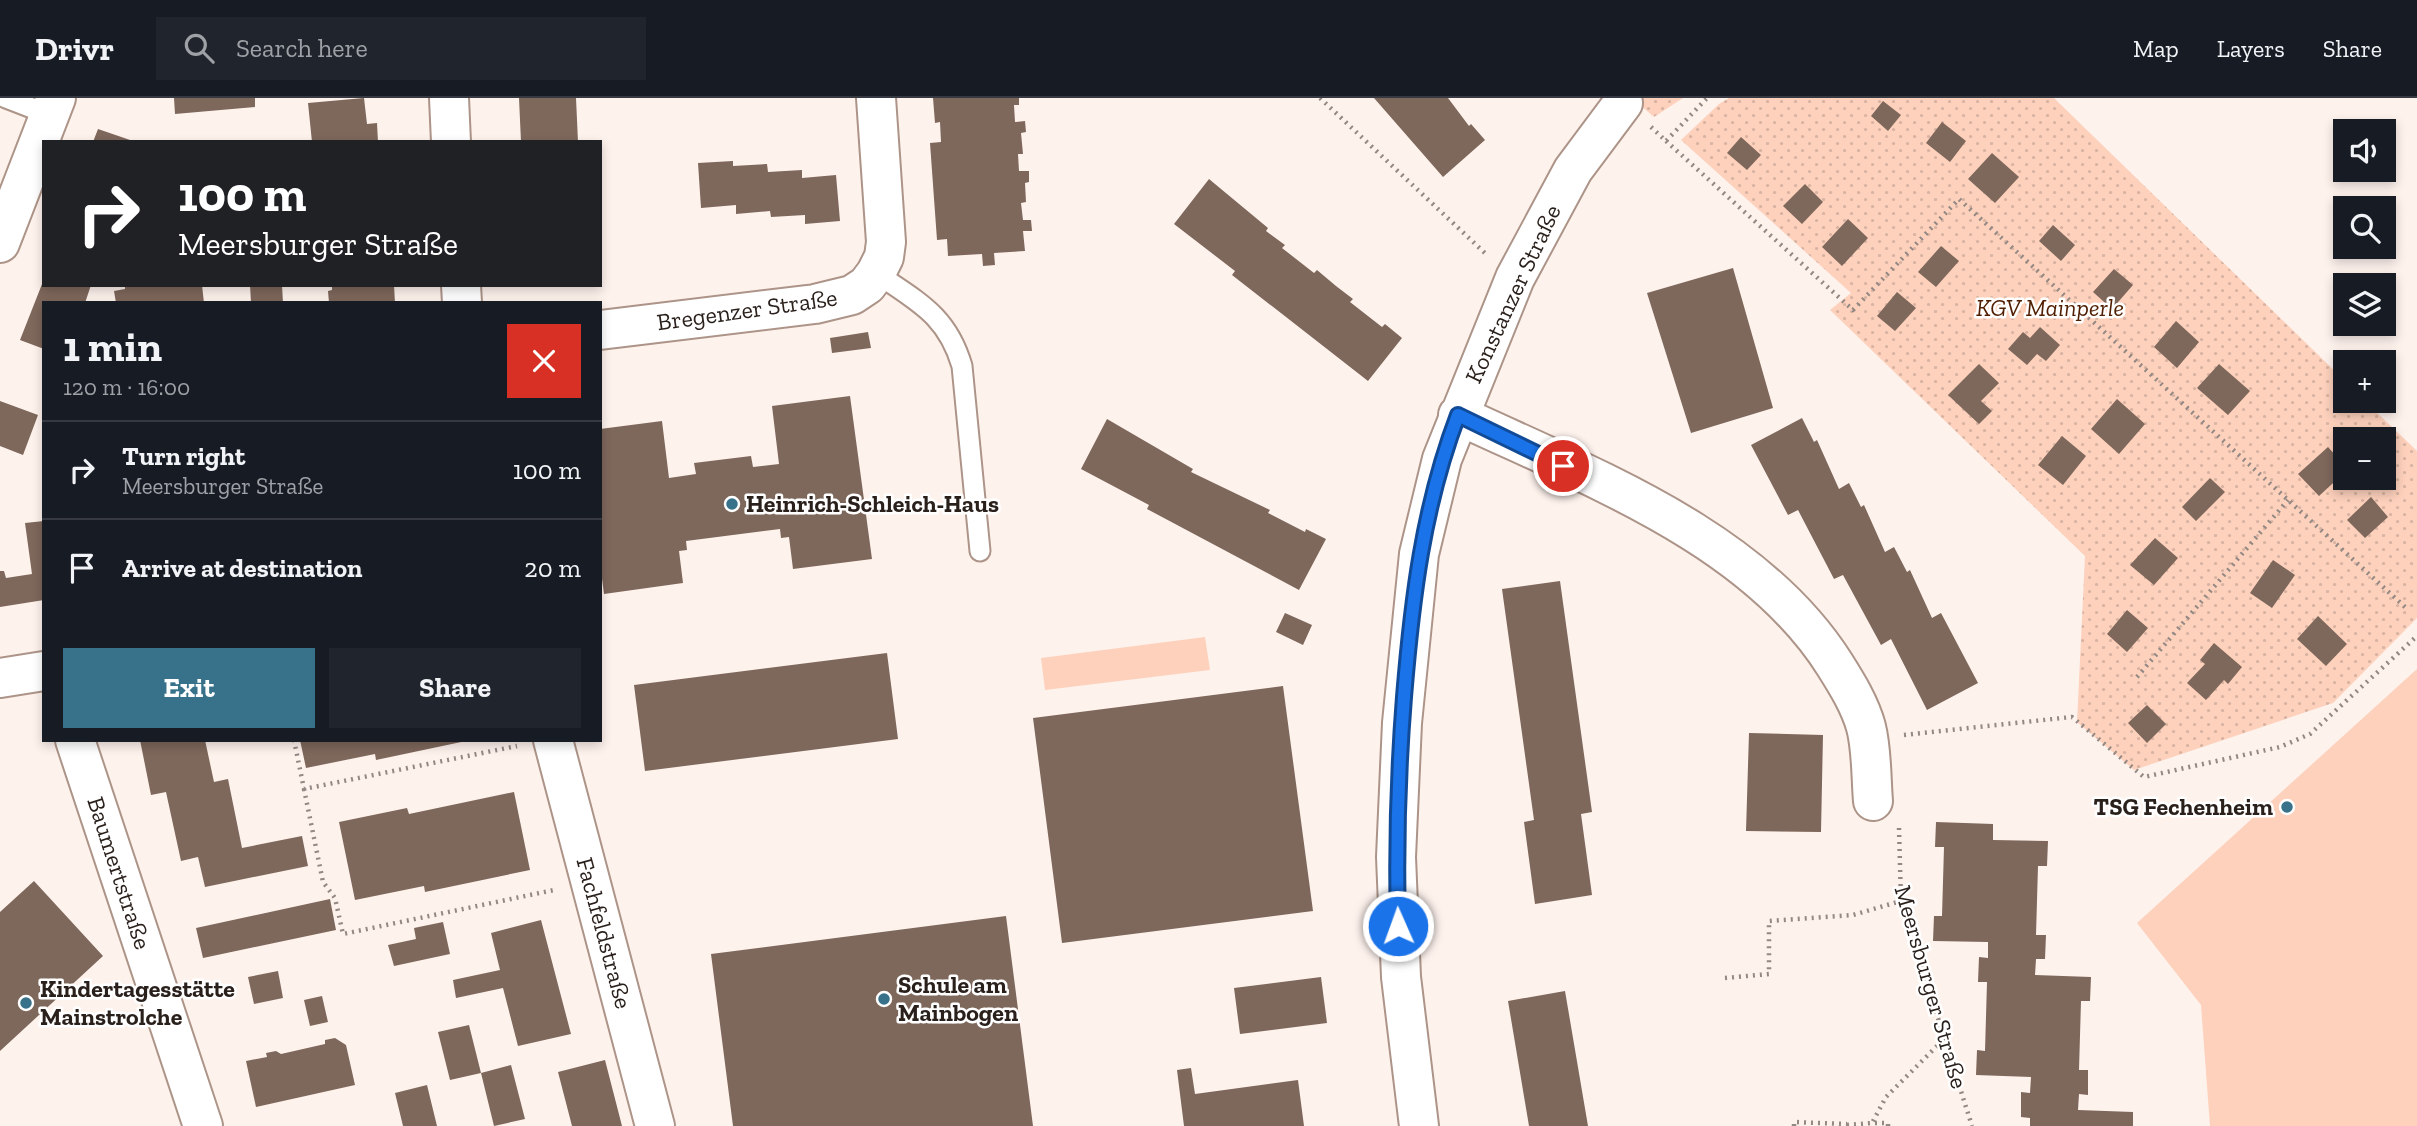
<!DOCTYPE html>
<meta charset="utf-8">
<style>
:root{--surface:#171b24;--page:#20242c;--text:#f1f3f6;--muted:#9ea1a6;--line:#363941;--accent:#37728a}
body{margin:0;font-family:"Zilla Slab",serif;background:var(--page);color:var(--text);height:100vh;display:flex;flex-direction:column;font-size:26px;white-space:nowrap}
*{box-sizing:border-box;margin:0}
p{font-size:23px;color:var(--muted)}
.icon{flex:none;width:38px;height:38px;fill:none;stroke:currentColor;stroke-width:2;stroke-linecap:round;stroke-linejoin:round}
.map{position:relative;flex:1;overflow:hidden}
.side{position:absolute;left:42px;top:203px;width:560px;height:441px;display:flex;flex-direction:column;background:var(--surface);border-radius:0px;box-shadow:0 4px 10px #0003}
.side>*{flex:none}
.guide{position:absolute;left:42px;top:42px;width:560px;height:147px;border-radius:0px;box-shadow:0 4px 10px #0003;background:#202124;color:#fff;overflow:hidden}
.tools{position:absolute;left:2333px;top:21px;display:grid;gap:14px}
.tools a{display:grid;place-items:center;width:63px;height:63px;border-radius:0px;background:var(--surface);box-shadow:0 4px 10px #0003;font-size:35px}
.pin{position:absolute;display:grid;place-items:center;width:60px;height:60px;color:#fff;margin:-30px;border:4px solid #fff;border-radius:50%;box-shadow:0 2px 7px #0007}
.me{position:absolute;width:77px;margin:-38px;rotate:358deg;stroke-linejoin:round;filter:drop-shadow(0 0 5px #0008)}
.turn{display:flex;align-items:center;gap:24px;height:147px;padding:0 21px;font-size:32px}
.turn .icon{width:91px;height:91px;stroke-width:2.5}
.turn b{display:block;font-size:49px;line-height:60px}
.round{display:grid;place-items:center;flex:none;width:74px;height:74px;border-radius:0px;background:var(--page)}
.overview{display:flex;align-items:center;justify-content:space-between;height:119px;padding:0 21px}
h1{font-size:42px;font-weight:700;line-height:52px}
.action{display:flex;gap:14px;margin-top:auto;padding:14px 21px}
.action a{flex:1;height:80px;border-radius:0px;background:var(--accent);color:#fff;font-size:28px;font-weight:700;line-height:80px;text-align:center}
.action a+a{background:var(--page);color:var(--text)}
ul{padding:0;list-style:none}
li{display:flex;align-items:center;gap:21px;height:98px;padding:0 21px;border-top:2px solid var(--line)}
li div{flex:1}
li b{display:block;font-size:26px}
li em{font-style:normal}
header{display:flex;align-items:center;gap:42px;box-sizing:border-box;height:98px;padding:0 35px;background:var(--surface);border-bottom:2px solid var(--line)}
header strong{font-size:33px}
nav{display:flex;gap:38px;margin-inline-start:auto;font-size:24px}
.search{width:490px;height:63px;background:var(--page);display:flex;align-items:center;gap:18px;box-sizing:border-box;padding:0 24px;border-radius:0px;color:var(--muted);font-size:26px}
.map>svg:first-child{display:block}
</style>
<header>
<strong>Drivr</strong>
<div class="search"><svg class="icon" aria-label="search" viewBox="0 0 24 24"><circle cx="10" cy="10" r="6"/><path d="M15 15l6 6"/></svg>Search here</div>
<nav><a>Map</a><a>Layers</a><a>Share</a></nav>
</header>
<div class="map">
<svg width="2417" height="1028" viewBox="0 0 2417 1028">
<defs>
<pattern id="grass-dots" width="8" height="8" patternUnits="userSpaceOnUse" patternTransform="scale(1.75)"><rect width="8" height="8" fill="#fdd1bc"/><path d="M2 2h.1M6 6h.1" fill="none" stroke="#d9b3a1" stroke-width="1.8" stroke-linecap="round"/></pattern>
</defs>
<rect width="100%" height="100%" fill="#fef2ed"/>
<!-- grass -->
<path fill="url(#grass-dots)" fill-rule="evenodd" d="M1632 0H1683L1654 19Z
M1729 0H2054L2345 283V303H2365L2417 353V520L2333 605 2134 672 2077 624 2085 458 1830 212 1851 195 1681 42 1719 6ZM2345 341H2384V380H2345Z"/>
<!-- park -->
<path fill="#fdd1bc" d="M1205 539 1210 572 1045 592 1041 560Z
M2417 571V1028H2210L2201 907 2137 825Z"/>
<!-- building -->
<path fill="#7e675b" d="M174 0H255V9L175 16Z
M364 0 367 26 377 25 378 44H312L308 5Z
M519 0H576L578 44H521Z
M933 0H1019V7H1014L1015 24 1025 23 1026 34 1021 35 1023 56H1018L1019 73H1029V84L1025 85 1026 104 1021 105 1023 122H1031L1032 133H1023L1025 153 994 155 995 167 983 168 982 156 948 158 947 141 937 142 930 45 941 44 940 24 935 25Z
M1374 0H1448L1469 28 1471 26 1485 42 1443 79Z
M1883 3 1901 17 1888 33 1871 18Z
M1942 24 1966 43 1950 64 1926 45Z
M98 31 133 43V44H93Z
M1741 39 1761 57 1747 72 1727 55Z
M1992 55 2019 79 1995 105 1968 81Z
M733 63V68L767 66 768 74 802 72V80L836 77 840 123 805 126V117L771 119 770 113 736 116V107L701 110 698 65Z
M1209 81 1268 130 1266 133 1285 147 1282 150 1314 175 1317 172 1336 188 1353 201 1350 204 1382 229 1385 226 1402 240 1368 283 1232 177 1235 173 1174 126Z
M1805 86 1823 104 1802 126 1783 108Z
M1848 121 1868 140 1842 168 1822 149Z
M2053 127 2075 147 2061 163 2039 143Z
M1941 148 1959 163 1936 189 1918 174Z
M1733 170 1773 310 1691 335 1647 195Z
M2114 171 2133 187 2112 211 2093 194Z
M44 181V187H91L85 205H44V251L20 242Z
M125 187H202L204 205H116L114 193 125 191Z
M250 187H282L283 205H251Z
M332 187H394L395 205H329L328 193 332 192Z
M1897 194 1916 210 1895 233 1877 218Z
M2176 223 2199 244 2177 270 2154 249Z
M2040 229 2060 247 2046 263 2037 256 2027 267 2008 251 2023 234 2030 240Z
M868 234 871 250 832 255 830 240Z
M1979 266 1999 285 1981 303 1992 313 1979 326 1948 297Z
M2219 266 2250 293 2228 317 2197 290Z
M850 298 872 461 793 471 789 439 781 440 780 431 686 443 687 452 679 453 683 485 604 496 600 465V331L662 323 669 380 696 376 694 365 751 358 753 369 779 366 772 308Z
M2117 301 2145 326 2119 356 2091 331Z
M0 303 38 317 23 357 0 348Z
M1802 320 1814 344 1817 342 1839 391 1849 385 1861 409 1864 407 1885 454 1894 449 1907 474 1910 472 1932 520 1941 515 1978 585 1927 612 1891 541 1881 547 1843 477 1834 481 1798 412 1788 417 1751 347Z
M1107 321 1193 371 1191 374 1270 412 1268 415 1305 434 1306 431 1326 441 1299 492 1147 411 1149 407 1081 371Z
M2062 338 2086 358 2063 387 2038 367Z
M2328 349 2345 368V374L2319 398 2298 376Z
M2210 380 2225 394 2196 423 2182 409Z
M2371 399 2388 419 2365 440 2347 422Z
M44 423V502L0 509V473H4L6 480 32 476 25 425Z
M2155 440 2178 460 2154 487 2130 467Z
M2273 462 2295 477 2272 510 2250 495Z
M1560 483 1592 714 1581 716 1592 797 1535 806 1524 724 1534 722 1502 491Z
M2127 512 2148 530 2127 554 2107 536Z
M1285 515 1312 527 1303 547 1276 534Z
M2318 518 2347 546 2326 568 2297 541Z
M2214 545 2242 569 2228 586 2224 582 2206 602 2187 585 2205 566 2200 562Z
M887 555 898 641 645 673 634 587Z
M1283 588 1313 813 1062 845 1033 620Z
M2147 607 2166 626 2147 645 2128 625Z
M1749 635 1823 637 1821 734 1746 733Z
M140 642H205L214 684 228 681 242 750 302 738 308 768 205 789 198 759 181 763 166 694 151 697Z
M300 642H466V643L376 662 375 656 306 670Z
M514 694 530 772 425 794 424 788 355 802 339 724 407 710 409 716Z
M1936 724 1993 726V742L2048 743 2047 768H2038L2036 837H2046L2045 861H2036L2035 877 2091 879 2090 903H2081L2079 972H2088V997L2079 996 2078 1012 2133 1014V1028H2030V1020L2021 1019V994L2030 995 2031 979 1976 977 1977 952 1985 953 1987 884H1978L1979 859 1988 860V844L1933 843 1934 818H1942L1944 749H1935Z
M34 783 103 858 0 953V814Z
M330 801 336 832 203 860 196 830Z
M1006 818 1033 1028H733L711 856Z
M541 822 571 936 518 948 503 890 456 900 453 882 500 872 491 835Z
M443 824 450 856 394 868 388 847 416 841 414 830Z
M278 873 283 900 254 906 248 879Z
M1321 879 1327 925 1240 936 1234 890Z
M1565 893 1588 1028H1529L1508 903Z
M322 898 328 924 310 928 304 902Z
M469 927 481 975 450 982 438 934Z
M335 940 346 947 355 987 256 1009 246 963 267 959 266 955 276 953 281 956 325 946V942Z
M605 962 622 1028H572L558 974Z
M511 967 525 1021 494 1028 481 975Z
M1191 970 1195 996 1298 982 1304 1028H1184L1177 972Z
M427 987 437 1028H403L395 995Z"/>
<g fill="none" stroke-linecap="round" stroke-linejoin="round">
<defs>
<path id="lane" d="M6 0 50 17
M876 175C918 204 947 217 962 268L980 453"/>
<path id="street" d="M449 0 451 44
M461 187 462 205
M600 232 815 206 852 197 867 187 876 175 884 159 886 144 876 0
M1458 317C1590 379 1754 439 1835 567 1847 586 1860 607 1866 629 1872 652 1871 679 1873 703
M0 580 44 573
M75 642 203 1028
M553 642 655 1028
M1419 1028 1401 879 1396 759 1402 625 1419 456 1442 361 1515 180 1573 72 1623 5"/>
<path id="secondary" d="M0 145 56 0"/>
</defs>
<!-- lane casing -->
<use href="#lane" stroke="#ad9488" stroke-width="23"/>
<!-- street casing -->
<use href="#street" stroke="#ad9488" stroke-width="42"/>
<!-- secondary casing -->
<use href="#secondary" stroke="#ad9488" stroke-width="42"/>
<!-- path -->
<path stroke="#938883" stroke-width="4.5" stroke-dasharray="2 5" stroke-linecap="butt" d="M1320 0 1487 157
M1651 29 1666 43 1707 0
M1666 43 1853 212 1959 101 2405 509
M2137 579 2288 402
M1904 637 2072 619 2144 679 2280 649 2310 636 2417 538
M294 642 304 691 517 648
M304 691 323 784 335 800 343 836 554 792
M1899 730 1901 803 1972 1028
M1725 880 1769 876V823L1853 817 1901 803
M1847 1027 1872 1025
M1794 1028V1024L1847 1026
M1888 1028V1025H1872L1886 999 1944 941"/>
<!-- lane -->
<use href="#lane" stroke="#fff" stroke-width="19"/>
<!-- street -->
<use href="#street" stroke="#fff" stroke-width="38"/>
<!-- secondary -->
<use href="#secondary" stroke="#fff" stroke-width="38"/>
</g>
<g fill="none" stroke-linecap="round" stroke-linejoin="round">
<defs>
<path id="route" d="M1398 828C1396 751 1398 675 1404 599 1412 501 1423 409 1458 317L1563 368"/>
</defs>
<!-- route casing -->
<use href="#route" stroke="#114b97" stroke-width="18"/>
<!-- route -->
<use href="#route" stroke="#1a73e8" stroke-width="12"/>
</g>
<!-- markers -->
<g fill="#37728a" stroke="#fff" stroke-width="2.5">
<circle cx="732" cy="406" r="7"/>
<circle cx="2287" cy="709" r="7"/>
<circle cx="884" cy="901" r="7"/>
<circle cx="26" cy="905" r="7"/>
</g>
<g text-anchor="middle" stroke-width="5" stroke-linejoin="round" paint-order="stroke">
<!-- street labels -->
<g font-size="24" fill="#291f1b" stroke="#fff">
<text transform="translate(1513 196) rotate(-65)" y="8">Konstanzer Straße</text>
<text transform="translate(747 212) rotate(-8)" y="8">Bregenzer Straße</text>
<text transform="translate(119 775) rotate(72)" y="8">Baumertstraße</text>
<text transform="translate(604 835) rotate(75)" y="8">Fachfeldstraße</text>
<text transform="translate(1931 889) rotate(74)" y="8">Meersburger Straße</text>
</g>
<!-- park labels -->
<g font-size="24" font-style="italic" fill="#501e00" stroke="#fff">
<text x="2050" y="218">KGV Mainperle</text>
</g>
<!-- poi labels -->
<g font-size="24" font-weight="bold" fill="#291f1b" stroke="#fff" text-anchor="start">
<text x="746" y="414">Heinrich-Schleich-Haus</text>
<text x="2273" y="717" text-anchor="end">TSG Fechenheim</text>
<text x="898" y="895">Schule am<tspan x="898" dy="28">Mainbogen</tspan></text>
<text x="40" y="899">Kindertagesstätte<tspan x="40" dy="28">Mainstrolche</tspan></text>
</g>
</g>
</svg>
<div class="tools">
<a><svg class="icon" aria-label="sound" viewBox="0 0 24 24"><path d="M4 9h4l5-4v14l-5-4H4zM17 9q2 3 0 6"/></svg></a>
<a><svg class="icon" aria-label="search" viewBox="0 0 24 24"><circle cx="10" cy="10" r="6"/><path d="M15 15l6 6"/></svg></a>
<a><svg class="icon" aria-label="layers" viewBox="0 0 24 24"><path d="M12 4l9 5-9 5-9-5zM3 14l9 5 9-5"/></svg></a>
<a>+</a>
<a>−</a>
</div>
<div class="pin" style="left:1563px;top:368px;background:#d93025"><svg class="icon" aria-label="arrive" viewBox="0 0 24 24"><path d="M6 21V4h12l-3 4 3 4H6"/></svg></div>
<svg class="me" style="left:1398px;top:828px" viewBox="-20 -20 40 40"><circle r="17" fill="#1a73e8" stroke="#fff" stroke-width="3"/><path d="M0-11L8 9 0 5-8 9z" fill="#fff"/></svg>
<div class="guide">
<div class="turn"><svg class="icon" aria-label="right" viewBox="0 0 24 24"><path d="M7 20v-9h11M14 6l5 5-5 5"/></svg><div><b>100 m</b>Meersburger Straße</div></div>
</div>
<section class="side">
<div class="overview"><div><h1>1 min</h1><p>120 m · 16:00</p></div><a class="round" style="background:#d93025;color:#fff"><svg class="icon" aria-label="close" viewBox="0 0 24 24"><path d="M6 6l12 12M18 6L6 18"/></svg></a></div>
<ul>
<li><svg class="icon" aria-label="right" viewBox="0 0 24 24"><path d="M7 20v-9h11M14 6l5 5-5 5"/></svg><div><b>Turn right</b><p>Meersburger Straße</p></div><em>100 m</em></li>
<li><svg class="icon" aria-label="arrive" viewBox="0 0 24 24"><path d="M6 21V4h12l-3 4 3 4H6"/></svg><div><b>Arrive at destination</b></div><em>20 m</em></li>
</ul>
<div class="action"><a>Exit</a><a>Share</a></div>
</section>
</div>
